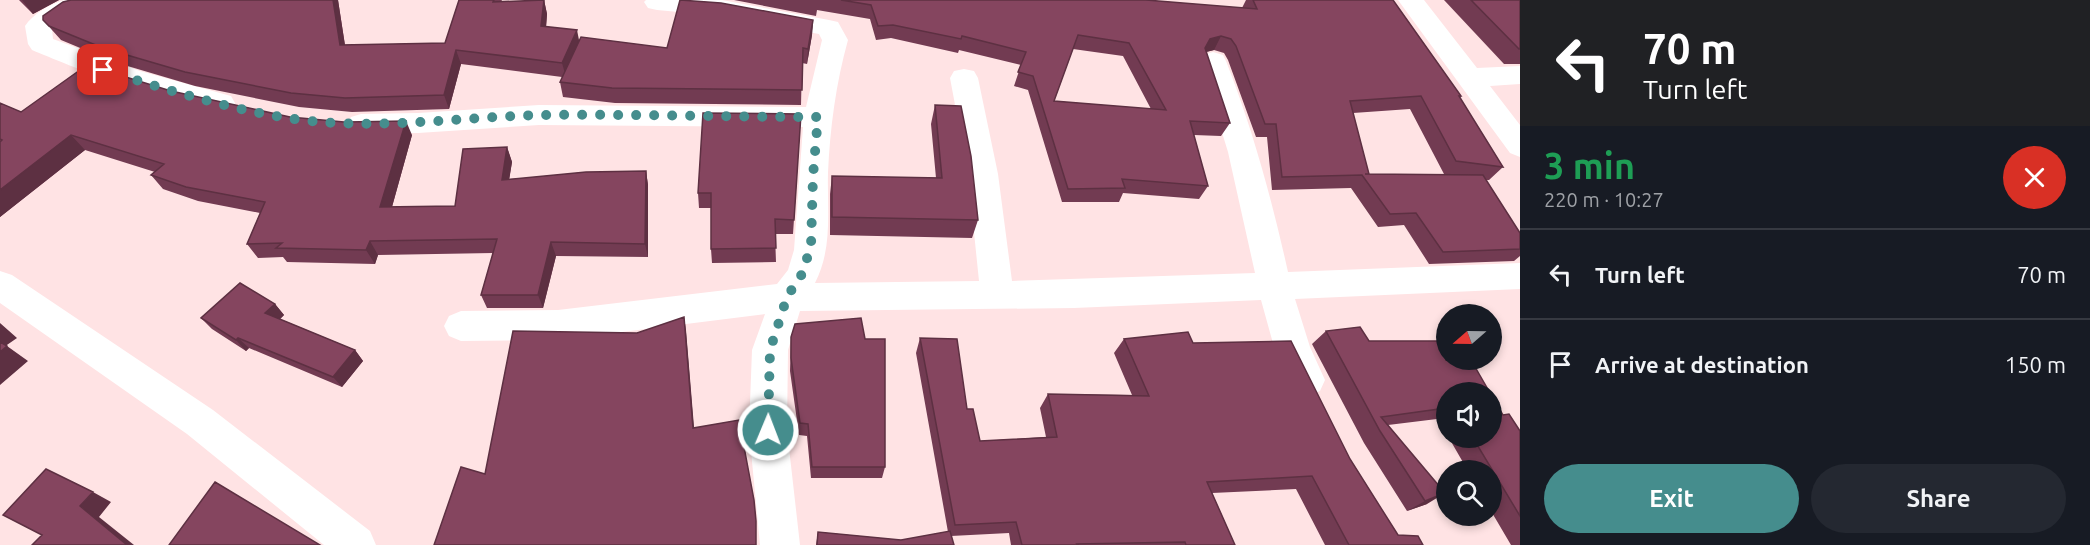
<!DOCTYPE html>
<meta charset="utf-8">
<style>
:root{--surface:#171b24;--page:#242831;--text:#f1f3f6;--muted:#9ea1a6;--line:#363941;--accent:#458d8d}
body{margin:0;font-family:Ubuntu,sans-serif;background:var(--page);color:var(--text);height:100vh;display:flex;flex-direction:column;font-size:22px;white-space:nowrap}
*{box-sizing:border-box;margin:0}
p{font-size:20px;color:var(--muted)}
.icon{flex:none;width:33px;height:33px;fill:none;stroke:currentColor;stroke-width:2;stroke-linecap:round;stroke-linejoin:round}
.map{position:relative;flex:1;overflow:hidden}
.sheet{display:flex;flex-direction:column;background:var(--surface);width:570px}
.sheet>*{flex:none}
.hud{background:#202124;color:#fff;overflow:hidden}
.needle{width:39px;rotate:250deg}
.controls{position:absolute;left:1436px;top:304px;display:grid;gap:12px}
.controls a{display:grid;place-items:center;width:66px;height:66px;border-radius:50%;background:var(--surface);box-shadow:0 3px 9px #0003;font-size:30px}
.pin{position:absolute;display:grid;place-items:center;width:51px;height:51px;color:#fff;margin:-26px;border-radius:12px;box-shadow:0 3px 9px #0006}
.me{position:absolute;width:66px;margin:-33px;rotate:1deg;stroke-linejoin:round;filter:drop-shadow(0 0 4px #0008)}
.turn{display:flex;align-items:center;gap:21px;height:126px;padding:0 24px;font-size:27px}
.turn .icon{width:78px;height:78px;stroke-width:2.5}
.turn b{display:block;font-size:42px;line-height:51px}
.round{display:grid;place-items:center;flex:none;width:63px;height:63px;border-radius:32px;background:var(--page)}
.summary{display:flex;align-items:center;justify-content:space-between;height:102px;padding:0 24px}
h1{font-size:36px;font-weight:700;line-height:45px;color:#1e9e55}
.primary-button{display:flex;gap:12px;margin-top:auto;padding:12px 24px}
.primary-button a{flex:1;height:69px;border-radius:36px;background:var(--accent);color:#fff;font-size:24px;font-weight:700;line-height:69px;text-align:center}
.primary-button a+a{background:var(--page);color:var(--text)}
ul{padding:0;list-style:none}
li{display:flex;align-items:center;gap:18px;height:90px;padding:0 24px;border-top:2px solid var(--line)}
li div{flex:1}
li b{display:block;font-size:22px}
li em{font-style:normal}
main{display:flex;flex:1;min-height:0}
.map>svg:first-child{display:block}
</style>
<main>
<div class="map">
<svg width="1520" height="545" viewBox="0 0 1520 545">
<rect width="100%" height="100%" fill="#ffe3e4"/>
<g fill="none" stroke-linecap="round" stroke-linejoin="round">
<!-- minor -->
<path fill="#fff" fill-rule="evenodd" d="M64 0H108L104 6 73 14 52 29 53 39 140 71 231 96 235 103 231 110C199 119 68 65 32 50L28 44 25 26C33 14 50 4 64 0Z
M646 0H722L829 20 838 22 848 40C836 83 830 128 828 173 827 211 833 248 815 283L979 281 968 174 950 78 954 71 964 69 974 71 978 78 998 174 1012 281 1255 273 1228 152 1200 61 1203 55 1213 52 1223 55 1226 61C1253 130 1272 200 1288 272L1520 263V289L1295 299 1310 347 1325 380 1320 391 1307 396 1294 391 1274 347 1261 300 1074 308 800 311 788 350 787 430 800 545H760L749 430 752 350 765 314 558 340 461 341 449 336 444 326 449 316 461 311 558 310 777 284 788 270 794 250 803 127 539 125 418 133 361 134 351 131 347 124 351 117 361 114 418 113 539 105 806 107 822 40 819 34 722 16 657 10 648 8 644 2Z
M1398 0H1424L1477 68 1520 66V84L1490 86 1520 125V157L1510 153Z
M0 271 12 275 213 410 370 531 376 545H324L187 434 0 303Z"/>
</g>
<!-- wall -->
<path fill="#723b52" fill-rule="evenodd" d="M19 0H59L33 14Z
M71 0H338L345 45 445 43 459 0H502L501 2 544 0 547 14 546 27 579 40 667 48 813 20 812 35 807 64 802 63 801 105 615 103 563 97 560 82 562 77 461 64 449 109 352 112 299 107 195 86 114 62 61 40 43 20Z
M734 0H1146L1242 8 1246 0H1393L1461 96 1460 98 1503 167 1489 180H1486L1520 233V256L1514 261 1429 264 1404 225 1378 227 1351 188 1272 190 1267 137H1256L1228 60 1224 53 1214 50 1206 52 1230 123 1221 136 1194 135 1208 186 1199 199 1123 193 1119 202H1062L1028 90 1014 86 1021 65 959 50 958 53 891 38 876 40 870 19 817 10 816 16ZM1073 49 1123 56 1151 109 1054 101ZM1410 109 1444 174H1369L1353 113Z
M1444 0H1520V64H1504Z
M171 91 290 117 412 135 392 207 455 206 507 147 512 162 509 179 646 171 648 185V257L556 256 543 308H487L481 295 493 253 378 255 375 264 287 262 283 257 258 258 247 244 260 213 198 201 163 189 151 175 155 172 85 150 0 217V103L21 112Z
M935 105 978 220 972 238 830 235V194L832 176 936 178 931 124Z
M801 114 793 234H775L776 262 712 263 711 249V208H699L698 193Z
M275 304 284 315 280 319 355 350 363 361 342 387 249 348 246 351 212 329 201 318Z
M1326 331 1369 341 1446 393V434L1437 419 1388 425 1427 504 1407 511 1364 443 1312 344Z
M791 337 885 467 882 478H811L807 436 799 435 790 371Z
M920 338 967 409 980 441 1046 437 1040 408 1048 394 1132 395 1114 353 1124 339 1193 343 1350 459 1398 535 1423 545H1325L1296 489 1212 493 1235 545H1011L1009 533 951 536 954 545H816L818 532 901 540 948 532 916 353Z
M1503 415 1520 431V545H1511L1491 511V471H1468L1449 438H1491Z"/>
<!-- shaded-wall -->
<path fill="#5d3042" d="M22 0H59L33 14Z
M333 0H338L347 59 340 45Z
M544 0 547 14 545 40 541 26Z
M813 20 812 35 807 64 808 49Z
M577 30 580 45 566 77 562 63Z
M1221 36 1214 50 1202 53 1210 39Z
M456 50 461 64 449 109 444 95Z
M406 121 412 135 388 221 380 207Z
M71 135 85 150 0 217V190Z
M507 147 512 162 507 194 502 180Z
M646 171 648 185V257L645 244Z
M370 241 378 255 375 264 366 250Z
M551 242 556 256 543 308 538 295Z
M275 304 284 315 275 324 265 313Z
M684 317 686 330 695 439 693 428Z
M0 323 17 338 4 347 0 344Z
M238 338 249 348 246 351 236 340Z
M7 346 28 361 0 385V352Z
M355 350 363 361 342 387 333 377Z
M93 492 111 502 99 517 134 545H127L80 506Z
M1445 493 1427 504 1407 511 1425 501Z"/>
<!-- building -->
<path fill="#85455f" stroke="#5d3042" stroke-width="1.5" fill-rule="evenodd" d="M71 0H333L340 45 445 43 459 0H494L493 2 544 0 541 26 577 30 562 63 456 50 444 95 345 98 291 93 185 72 103 48 49 26 43 20V16L63 2Z
M680 0 721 3 813 20 808 49 803 48 802 90 612 88 560 82 581 37 667 48Z
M841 0H1146L1257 9 1253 0H1393L1461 96H1459L1503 167 1456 161 1421 96 1350 101 1369 174H1365L1483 175 1520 233V249L1443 252 1416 213 1390 214 1362 175 1282 177 1276 124H1265L1236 46 1231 39 1221 36 1210 39 1205 48 1230 123 1190 121 1208 186 1122 179 1125 188 1068 189 1033 76 1018 72 1026 52 962 36 961 39 893 25 878 26 871 5ZM1078 35 1129 43 1166 110 1054 101Z
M1471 0H1520V49H1519Z
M87 65 171 91 290 117 344 122 406 121 380 207 455 206 463 149 507 147 502 180 586 172 646 171 645 244 551 242 538 295H481L497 239 370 241 366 250 276 248 282 243 247 244 265 202 186 187 151 175 164 164 71 135 0 190V142L2 140 0 139V103L21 112Z
M935 105 961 106 971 156 978 220 832 217V176L942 178Z
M703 113 801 114 794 220 775 219 776 248 711 249V193H698Z
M240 283 275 304 265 313 355 350 333 377 238 338 236 340 201 318Z
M684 317 693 428 739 420 754 500 756 521V545H434L461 467 485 474 513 331 637 333Z
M861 318 865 339H885V467H812L808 424 800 423 791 358V337L795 324Z
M1360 327 1369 341H1446V360H1471L1490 393H1446V408L1381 417 1445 493 1425 501 1380 431 1326 331Z
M1188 332 1193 343 1291 341 1350 459 1398 535 1418 536 1423 545H1349L1312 476 1207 482 1235 545H1186L1185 542 1077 544 1078 545H1022L1016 522 955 525 920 338 957 339 967 409H973L980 441 1057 437 1048 394 1149 396 1124 339Z
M0 342 7 346 0 352Z
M1491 394 1503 415 1509 414 1520 431V516L1473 438H1491Z
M46 469 93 492 80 506 127 545H32L42 535 3 515Z
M215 482 320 545H169Z
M950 531 954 545H817L818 532 901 540Z"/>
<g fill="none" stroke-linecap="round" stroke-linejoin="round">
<!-- route -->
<path stroke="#458d8d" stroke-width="10" stroke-dasharray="0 18" d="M103 70C168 90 234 111 301 120 382 130 461 117 541 115 633 114 726 117 818 117L813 176 811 246 802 274 787 297 770 350 768 430"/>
</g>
</svg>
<div class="controls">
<a><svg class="needle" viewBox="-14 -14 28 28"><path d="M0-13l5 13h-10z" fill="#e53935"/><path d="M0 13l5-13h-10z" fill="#9ea1a6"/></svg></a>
<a><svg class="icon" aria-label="sound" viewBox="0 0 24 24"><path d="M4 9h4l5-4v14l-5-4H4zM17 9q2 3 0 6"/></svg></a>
<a><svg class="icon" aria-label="search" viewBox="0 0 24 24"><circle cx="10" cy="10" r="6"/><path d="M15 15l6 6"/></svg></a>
</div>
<div class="pin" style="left:103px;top:70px;background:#d93025"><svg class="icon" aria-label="arrive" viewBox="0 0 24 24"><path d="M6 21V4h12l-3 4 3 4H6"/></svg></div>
<svg class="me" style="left:768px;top:430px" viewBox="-20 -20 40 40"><circle r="17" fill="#458d8d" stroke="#fff" stroke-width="3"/><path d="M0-11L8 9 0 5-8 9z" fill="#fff"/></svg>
</div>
<section class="sheet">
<div class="hud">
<div class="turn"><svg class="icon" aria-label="left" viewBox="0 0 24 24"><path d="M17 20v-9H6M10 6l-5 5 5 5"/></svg><div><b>70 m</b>Turn left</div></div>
</div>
<div class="summary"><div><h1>3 min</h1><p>220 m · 10:27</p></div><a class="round" style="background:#d93025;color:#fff"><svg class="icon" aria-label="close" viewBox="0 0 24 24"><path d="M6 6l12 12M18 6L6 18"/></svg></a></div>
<ul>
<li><svg class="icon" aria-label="left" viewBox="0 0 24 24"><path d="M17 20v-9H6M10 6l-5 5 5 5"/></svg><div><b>Turn left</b></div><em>70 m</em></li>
<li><svg class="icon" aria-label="arrive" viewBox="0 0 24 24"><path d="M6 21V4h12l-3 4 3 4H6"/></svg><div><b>Arrive at destination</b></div><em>150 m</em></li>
</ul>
<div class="primary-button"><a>Exit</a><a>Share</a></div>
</section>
</main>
